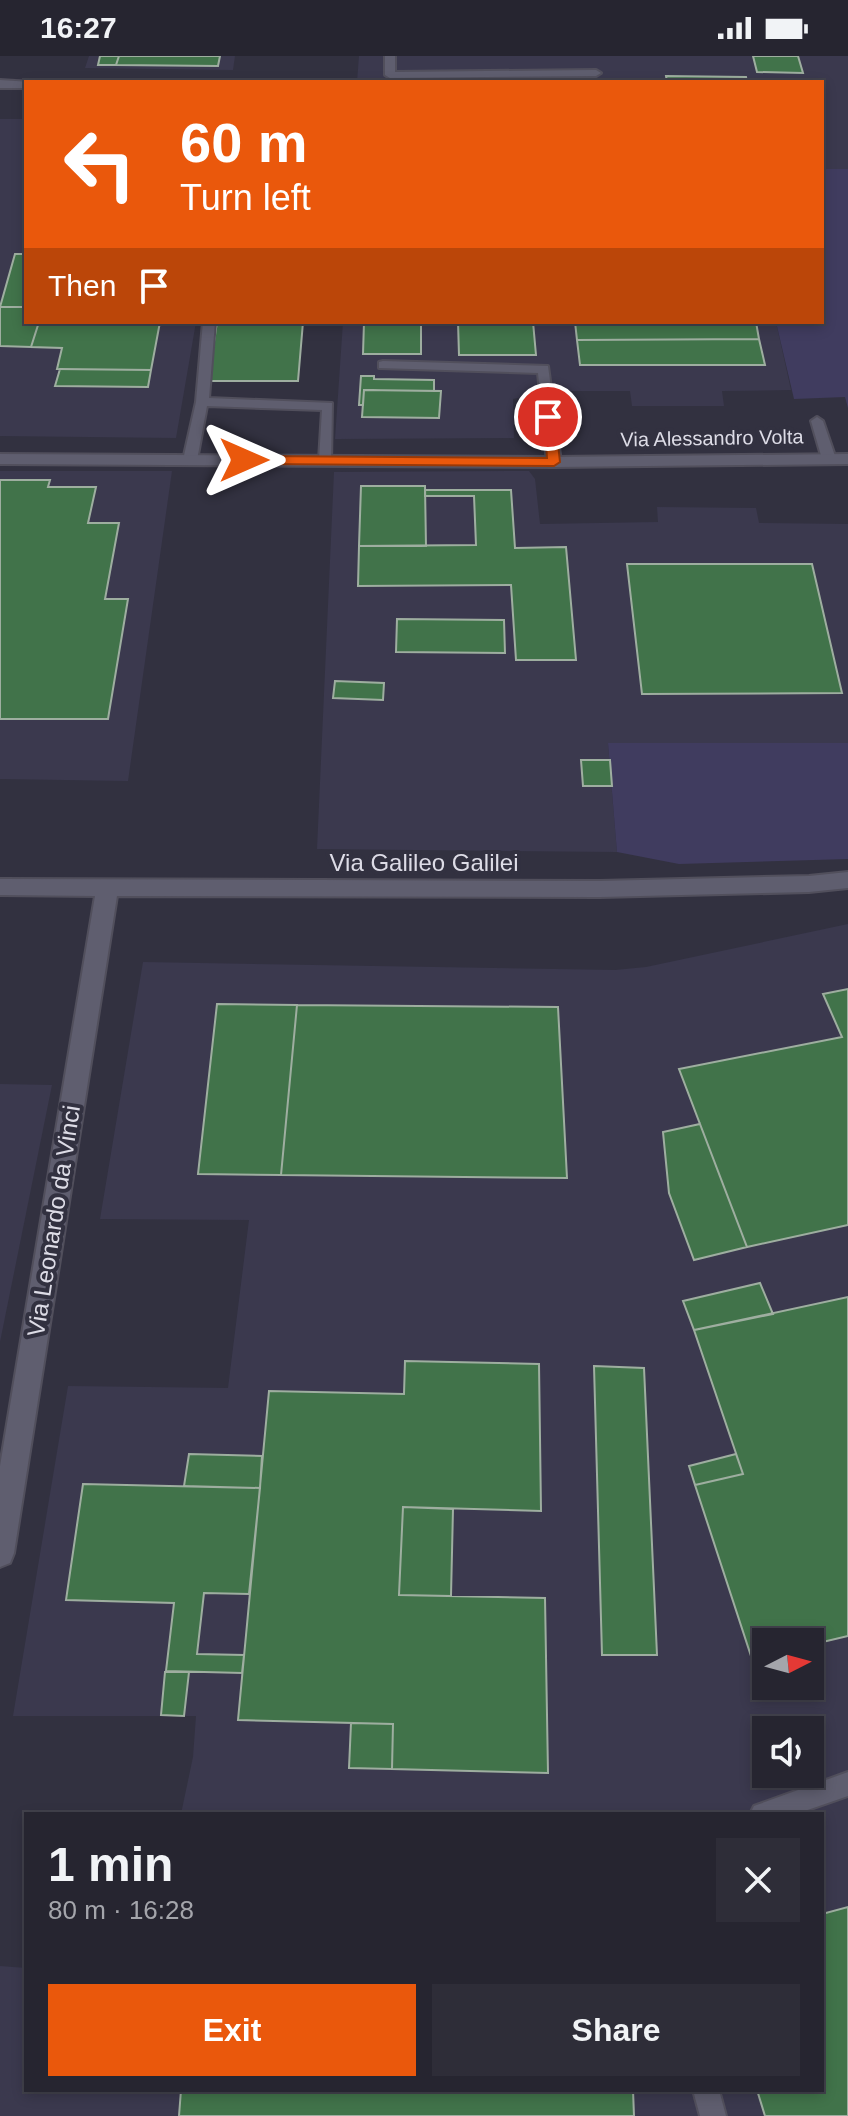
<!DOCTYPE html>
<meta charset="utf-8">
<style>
:root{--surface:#262530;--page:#2e2d38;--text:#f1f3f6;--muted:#a4a5ab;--line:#42424c;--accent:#ea580c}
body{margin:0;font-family:Arial,sans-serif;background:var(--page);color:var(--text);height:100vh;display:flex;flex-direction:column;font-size:30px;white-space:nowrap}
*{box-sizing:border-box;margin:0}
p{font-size:26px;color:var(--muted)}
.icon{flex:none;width:44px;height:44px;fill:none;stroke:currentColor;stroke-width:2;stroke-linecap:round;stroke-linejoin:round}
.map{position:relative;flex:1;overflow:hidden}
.drawer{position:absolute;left:24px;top:1756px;width:800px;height:280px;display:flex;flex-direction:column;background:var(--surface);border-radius:0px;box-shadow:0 4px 12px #0003,0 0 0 2px var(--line)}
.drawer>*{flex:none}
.top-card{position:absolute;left:24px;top:24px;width:800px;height:244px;border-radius:0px;box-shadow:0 4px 12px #0003,0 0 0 2px var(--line);background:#ea580c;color:#fff;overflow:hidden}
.needle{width:52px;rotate:84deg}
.tools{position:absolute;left:752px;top:1572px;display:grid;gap:16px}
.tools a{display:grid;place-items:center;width:72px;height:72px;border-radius:0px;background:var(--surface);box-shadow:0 4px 12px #0003,0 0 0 2px var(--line);font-size:40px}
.pin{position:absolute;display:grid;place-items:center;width:68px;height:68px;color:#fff;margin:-34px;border:4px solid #fff;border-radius:50%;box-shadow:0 2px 8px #0007}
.me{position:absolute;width:88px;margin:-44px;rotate:90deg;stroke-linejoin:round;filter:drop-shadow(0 0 6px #0008)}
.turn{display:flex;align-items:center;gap:28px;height:168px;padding:0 24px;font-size:36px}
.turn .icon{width:104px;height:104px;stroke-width:2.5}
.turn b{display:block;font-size:56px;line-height:68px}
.then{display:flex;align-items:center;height:76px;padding:0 24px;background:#0003;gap:16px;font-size:30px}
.round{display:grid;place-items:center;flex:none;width:84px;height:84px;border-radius:0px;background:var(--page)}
.head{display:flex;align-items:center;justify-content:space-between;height:136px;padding:0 24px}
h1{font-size:48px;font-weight:700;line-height:60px}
.cta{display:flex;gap:16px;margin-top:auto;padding:16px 24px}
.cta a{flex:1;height:92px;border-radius:0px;background:var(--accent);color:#fff;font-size:32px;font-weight:700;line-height:92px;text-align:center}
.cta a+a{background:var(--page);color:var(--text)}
.status{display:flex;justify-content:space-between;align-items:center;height:56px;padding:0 40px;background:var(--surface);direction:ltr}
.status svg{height:22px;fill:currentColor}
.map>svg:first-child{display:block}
</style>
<div class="status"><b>16:27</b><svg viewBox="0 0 49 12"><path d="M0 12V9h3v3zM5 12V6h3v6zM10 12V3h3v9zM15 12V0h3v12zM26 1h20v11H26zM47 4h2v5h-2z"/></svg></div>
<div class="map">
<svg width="848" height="2060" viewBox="0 0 848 2060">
<rect width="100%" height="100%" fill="#323140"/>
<!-- built -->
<path fill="#3b394e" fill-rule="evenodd" d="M89 0H235L233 14 85 12Z
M359 0H848V113H822V26H357Z
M0 63H26V266H196L176 382 0 380Z
M343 266H776L791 334 722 335 724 350H632L630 335H555L513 343 514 382 335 383Z
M0 415H172L128 725 0 723Z
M529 415 535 423 540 468 658 466 657 451 756 452 759 467 848 468V687H608L617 796 317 793 334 416Z
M848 868V2060H0V1910L26 1912V2034H822V1758H181L193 1701 196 1660H13L68 1330 228 1332 249 1164 100 1163 143 906 615 914 646 911ZM766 1586H810V1630H766ZM766 1674H810V1718H766Z
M0 1028 52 1029 0 1286Z"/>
<!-- green -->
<path fill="#403c5f" d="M822 113H848V352L845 341 794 343 776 266H822Z
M608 687H848V803L679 808 617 796Z"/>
<!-- building -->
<path fill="#41734a" stroke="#9eaea0" stroke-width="2" d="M100 0H119L116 9H98Z
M119 0H220L218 10 116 9Z
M753 0H798L803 17 757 16Z
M666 20 746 21 747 26H667Z
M15 198H26V251H0Z
M0 251H26V266H39L31 291 0 290Z
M39 266H160L151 314 57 313 62 292 31 291Z
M217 266H303L298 325H208Z
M364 266H421V298H363Z
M458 266H533L536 299H459Z
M575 266H756L759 283 577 284Z
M759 283 765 309H580L577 284Z
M60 313 151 314 148 331 55 330Z
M361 320H374V323L434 324V335L364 334 363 349H359Z
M364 334 441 335 439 362 362 361Z
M0 424H50L48 431H96L88 467H119L105 543H128L108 663H0Z
M361 430H425L426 490H359Z
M425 434H511L515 492 566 491 576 604H516L511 529 358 530 359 490 476 489 474 440H425Z
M627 508H812L842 637 642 638Z
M397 563 504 564 505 597 396 596Z
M335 625 384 627 383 644 333 642Z
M581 704H610L612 730H583Z
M848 933V1169L747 1191 679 1013 842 981 823 938Z
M217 948 297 949 281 1119 198 1118Z
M297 949 558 951 567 1122 281 1119Z
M700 1068 747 1191 694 1204 669 1137 663 1076Z
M760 1227 773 1258 694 1274 683 1245Z
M848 1241V1580L810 1589V1586H766V1600L752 1603 695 1429 743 1418 694 1274Z
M405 1305 539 1308 541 1455 403 1451 399 1539 545 1542 548 1717 392 1713 393 1668 238 1664 269 1335 404 1338Z
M594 1310 644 1312 657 1599H602Z
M189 1398 262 1400 260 1432 184 1430Z
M736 1398 743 1418 695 1429 689 1410Z
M83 1428 260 1432 249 1538 204 1537 197 1598 244 1599 242 1617 166 1615 174 1547 66 1544Z
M403 1451 453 1453 451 1540 399 1539Z
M165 1616H189L184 1660 161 1659Z
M351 1667 393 1668 392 1713 349 1712Z
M848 1851V2060H765L757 2034H822V1858Z
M181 2034H633L634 2060H179Z"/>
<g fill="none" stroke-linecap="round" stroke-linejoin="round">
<defs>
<path id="lane" d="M385 0H395V16L596 14 601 17 596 20 390 22 385 19Z
M203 266H215L209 342 332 347 331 407H321L319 404 322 354 207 350 197 404 195 407H185L183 404 196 346Z
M383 305 548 310 561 406 554 410 547 406 538 317 379 312V306Z
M817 361 823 365 836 403 834 406 829 407 822 403 811 365Z
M848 1716V1740L796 1758H750L754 1750Z
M693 2034H719L726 2060H700Z"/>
<path id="street" d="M0 24 31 26H26V32H0Z
M0 398 554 401 848 398V408L554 411 0 408Z
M848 816V832L809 836 600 841 117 840 14 1497 10 1507 0 1511V1410L95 840 0 839V823L600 825 809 820Z"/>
</defs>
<!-- lane casing -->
<use href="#lane" stroke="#514f5c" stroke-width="4"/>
<!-- street casing -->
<use href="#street" stroke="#514f5c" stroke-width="4"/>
<!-- lane -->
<use href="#lane" fill="#5f5e6f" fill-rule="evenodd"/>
<!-- street -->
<use href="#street" fill="#5f5e6f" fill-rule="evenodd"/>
</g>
<!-- route -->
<path fill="#ea580c" stroke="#983908" stroke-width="2" d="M544 358 555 361 560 406 554 410 244 408 238 404 244 400 547 402Z"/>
<g text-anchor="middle" stroke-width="8" stroke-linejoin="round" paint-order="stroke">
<!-- far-street labels -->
<g font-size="20" fill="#dddce6" stroke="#323140">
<text transform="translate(712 382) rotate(-1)" y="7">Via Alessandro Volta</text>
</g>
<!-- street labels -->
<g font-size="24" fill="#dddce6" stroke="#323140">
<text x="424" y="815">Via Galileo Galilei</text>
<text transform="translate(54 1165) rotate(-81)" y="8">Via Leonardo da Vinci</text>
</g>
</g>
</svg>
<div class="tools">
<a><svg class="needle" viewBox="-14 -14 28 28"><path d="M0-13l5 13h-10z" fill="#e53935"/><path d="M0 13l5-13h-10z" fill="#a4a5ab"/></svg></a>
<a><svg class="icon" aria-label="sound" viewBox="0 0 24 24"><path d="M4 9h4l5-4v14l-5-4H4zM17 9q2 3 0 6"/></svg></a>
</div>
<div class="pin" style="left:548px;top:361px;background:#d93025"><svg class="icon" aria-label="arrive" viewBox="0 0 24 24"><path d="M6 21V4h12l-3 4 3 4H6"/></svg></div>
<svg class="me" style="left:244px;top:404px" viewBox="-20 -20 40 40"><path d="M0-17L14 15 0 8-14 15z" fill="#ea580c" stroke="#fff" stroke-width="4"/></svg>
<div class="top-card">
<div class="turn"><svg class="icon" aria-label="left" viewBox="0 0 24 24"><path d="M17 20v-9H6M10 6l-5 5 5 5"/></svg><div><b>60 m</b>Turn left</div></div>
<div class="then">Then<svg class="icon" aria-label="arrive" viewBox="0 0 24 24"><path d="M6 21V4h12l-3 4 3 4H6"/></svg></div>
</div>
<section class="drawer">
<div class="head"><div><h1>1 min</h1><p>80 m · 16:28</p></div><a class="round"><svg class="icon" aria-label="close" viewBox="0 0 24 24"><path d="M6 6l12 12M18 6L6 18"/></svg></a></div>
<div class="cta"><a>Exit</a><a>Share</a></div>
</section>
</div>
